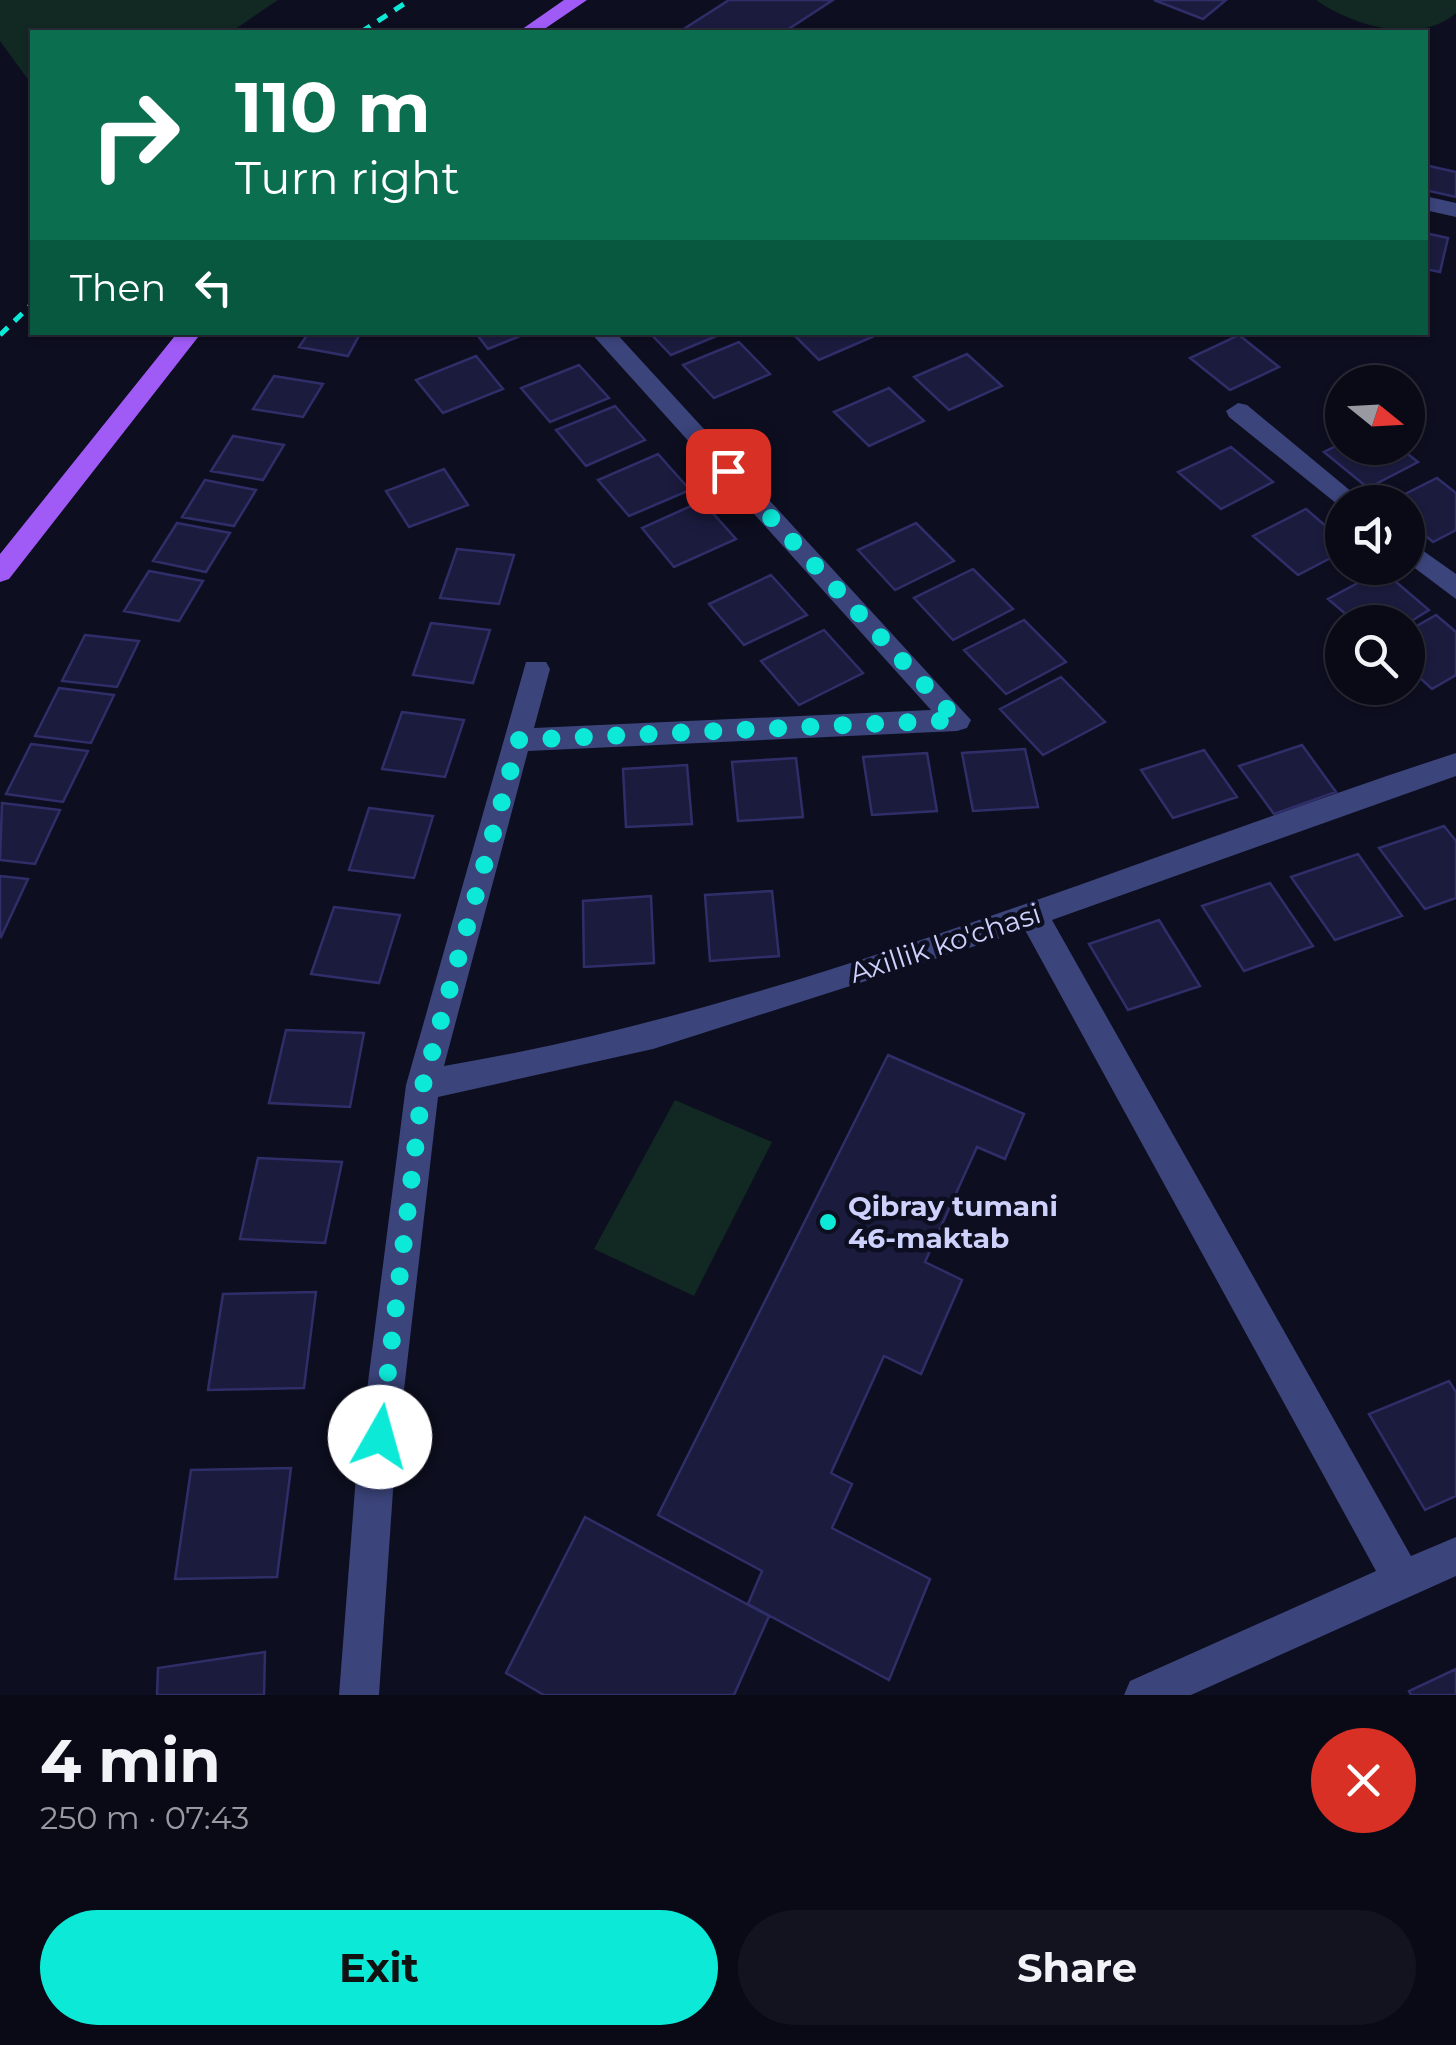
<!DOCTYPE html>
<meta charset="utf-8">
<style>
:root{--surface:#0a0a17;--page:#131320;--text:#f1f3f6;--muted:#999aa1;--line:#2a2b36;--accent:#0de9d7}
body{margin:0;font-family:Montserrat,sans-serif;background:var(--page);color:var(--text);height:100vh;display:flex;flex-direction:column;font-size:38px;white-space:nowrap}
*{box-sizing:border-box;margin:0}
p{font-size:32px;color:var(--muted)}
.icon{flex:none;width:55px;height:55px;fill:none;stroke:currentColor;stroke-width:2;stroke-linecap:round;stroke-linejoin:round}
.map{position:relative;height:1695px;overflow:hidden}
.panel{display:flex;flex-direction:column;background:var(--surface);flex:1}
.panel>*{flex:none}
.guide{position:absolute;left:30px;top:30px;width:1398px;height:305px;border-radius:0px;box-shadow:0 2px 8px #0004,0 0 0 2px var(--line);background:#0b6e4f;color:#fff;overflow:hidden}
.needle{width:65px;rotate:108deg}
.tools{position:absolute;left:1325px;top:365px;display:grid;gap:20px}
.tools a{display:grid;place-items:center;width:100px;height:100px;border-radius:50%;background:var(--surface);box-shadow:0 2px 8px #0004,0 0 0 2px var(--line);font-size:50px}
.pin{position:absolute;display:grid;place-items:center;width:85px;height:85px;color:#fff;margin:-42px;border-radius:20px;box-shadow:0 5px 15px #0006}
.me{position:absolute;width:110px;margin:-55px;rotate:7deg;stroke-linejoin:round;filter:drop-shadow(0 0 8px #0008)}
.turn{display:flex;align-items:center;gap:35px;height:210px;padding:0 40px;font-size:45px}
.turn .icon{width:130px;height:130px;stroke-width:2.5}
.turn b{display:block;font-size:70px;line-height:85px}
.then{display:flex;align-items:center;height:95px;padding:0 40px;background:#0003;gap:20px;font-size:38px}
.round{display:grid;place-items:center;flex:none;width:105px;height:105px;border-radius:52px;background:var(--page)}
.summary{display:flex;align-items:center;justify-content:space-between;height:170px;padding:0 40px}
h1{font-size:60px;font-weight:700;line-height:75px}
.button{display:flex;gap:20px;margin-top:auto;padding:20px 40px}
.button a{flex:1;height:115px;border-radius:60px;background:var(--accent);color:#111;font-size:40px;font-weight:700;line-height:115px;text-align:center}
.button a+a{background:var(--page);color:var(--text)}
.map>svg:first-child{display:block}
</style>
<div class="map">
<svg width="1456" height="1695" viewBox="0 0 1456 1695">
<rect width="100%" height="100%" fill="#0d0e1f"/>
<!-- green -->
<path fill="#112823" d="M0 0H278L231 32H32V85L0 41Z
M1316 0H1456V13C1419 46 1351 25 1316 0Z
M675 1100 772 1142 694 1296 594 1249Z"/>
<!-- building -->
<path fill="#1b1b3e" stroke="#2f2e69" stroke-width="2.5" d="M729 0H833L784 32H679Z
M1154 0H1226L1203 19Z
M1425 165 1456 172V197L1425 190Z
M1425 233 1448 238 1440 272 1425 269Z
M309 332H361L348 356 299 347Z
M475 332H530L488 349Z
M649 332H726L671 355Z
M791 332H867L872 337 819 360Z
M1239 335 1279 367 1230 390 1190 358Z
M739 342 770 374 714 398 683 365Z
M967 354 1002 386 949 410 914 377Z
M476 356 503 389 443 413 416 380Z
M579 365 609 398 550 422 521 388Z
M274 376 323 384 303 417 253 409Z
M889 388 924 421 869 446 834 412Z
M615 406 645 440 586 466 556 430Z
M233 436 284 445 263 480 211 471Z
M1342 443V448H1400L1418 462 1368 488 1324 452Z
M1231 447 1273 482 1221 509 1178 472Z
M658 454 690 490 629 516 598 480Z
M444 469 468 505 409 527 386 491Z
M1437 478 1456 493V530L1433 542 1408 521V502H1389Z
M205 480 256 490 234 526 182 517Z
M702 501 736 539 674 567 642 528Z
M1306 509 1342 540V552L1298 575 1253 536Z
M177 523 230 533 206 572 153 561Z
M916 523 954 561 895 590 858 550Z
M457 549 514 555 499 604 440 598Z
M973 569 1013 609 953 640 914 598Z
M1382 570 1429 610 1408 623 1355 622 1328 599Z
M149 571 203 581 179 621 124 611Z
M771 575 807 615 744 645 709 604Z
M1436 615 1456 632V675L1432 689 1408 667V631Z
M1024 620 1066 662 1006 694 964 650Z
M431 623 490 630 473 683 413 675Z
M824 630 863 673 799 705 761 661Z
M85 635 139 641 117 687 62 681Z
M1061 677 1105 722 1043 755 1000 709Z
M59 688 114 695 91 743 35 736Z
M402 712 464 720 445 777 382 769Z
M31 744 88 751 63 802 6 794Z
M1302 745 1336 792 1274 814 1239 766Z
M1025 749 1038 807 973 811 962 753Z
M1204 750 1237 797 1173 818 1141 770Z
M927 753 937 811 872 815 863 757Z
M796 758 803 817 738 821 732 762Z
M687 765 692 824 626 827 623 769Z
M2 803 60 810 35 864 0 860Z
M369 808 433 816 414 878 349 870Z
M1444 826 1456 841V898L1425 909 1379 848Z
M1358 854 1402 916 1335 940 1291 877Z
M0 876 28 879 1 937 0 936Z
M1270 883 1313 946 1244 971 1202 906Z
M772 891 779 956 710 961 705 895Z
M651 896 654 963 584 967 583 901Z
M334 907 400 915 379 983 311 974Z
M1159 920 1200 986 1128 1010 1089 944Z
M286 1030 364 1033 350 1107 269 1103Z
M888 1055 1024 1114 1005 1159 977 1147 925 1262 962 1280 921 1374 884 1356 831 1473 852 1484 832 1528 930 1579 889 1680 748 1604 762 1571 658 1515Z
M258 1158 342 1162 325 1243 240 1239Z
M316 1292 304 1388 208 1390 223 1294Z
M1449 1381 1456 1392V1496L1425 1510 1369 1414Z
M291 1468 277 1577 175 1579 191 1470Z
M585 1517 769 1616 734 1695H544L506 1673Z
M265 1652 264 1695H157L158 1668Z
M1456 1669V1695H1411L1409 1691Z"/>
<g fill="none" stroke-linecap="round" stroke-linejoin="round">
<!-- minor -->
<path fill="#3b447b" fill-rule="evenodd" d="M1425 196 1456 203V217L1425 210Z
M590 332H615L971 720 967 728 957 731 528 751 444 1066C793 1007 1121 862 1456 753V776L1052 920 1411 1556 1456 1537V1576L1191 1695H1124L1130 1681 1376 1571 1025 930 653 1049 438 1097 394 1476 379 1695H339L356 1476 406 1085 526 662H546L550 669 534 728 931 710Z
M1238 403 1247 405 1364 502H1342V508L1229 417 1226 411Z
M1408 540 1456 574V599L1408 563Z"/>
<!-- major -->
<path fill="#a05bf6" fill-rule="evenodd" d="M564 0H587L540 32H518Z
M178 332H202L9 579 0 582V554Z"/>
<!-- rail -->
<path stroke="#0de9d7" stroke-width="5" stroke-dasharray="11 9" stroke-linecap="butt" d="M361 32 410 0
M0 335 32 304"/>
</g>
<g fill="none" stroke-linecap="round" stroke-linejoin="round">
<!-- route -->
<path stroke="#0de9d7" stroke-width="18" stroke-dasharray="0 32.4" d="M380 1437 423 1085 519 740 957 720 728 471"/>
</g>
<!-- markers -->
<circle fill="#0de9d7" stroke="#0d0e1f" stroke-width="4" cx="828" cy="1222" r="10"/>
<g text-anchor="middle" stroke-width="9" stroke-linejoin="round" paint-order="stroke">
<!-- street labels -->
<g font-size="28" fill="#ced1fc" stroke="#0d0e1f">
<text transform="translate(945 943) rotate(-18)" y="10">Axillik ko'chasi</text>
</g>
<!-- poi labels -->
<g font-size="28" font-weight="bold" fill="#ced1fc" stroke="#0d0e1f" text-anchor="start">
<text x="848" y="1216">Qibray tumani<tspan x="848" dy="32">46-maktab</tspan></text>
</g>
</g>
</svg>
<div class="tools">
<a><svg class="needle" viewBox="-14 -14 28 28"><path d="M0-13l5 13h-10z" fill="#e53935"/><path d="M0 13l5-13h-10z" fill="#999aa1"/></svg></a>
<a><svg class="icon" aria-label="sound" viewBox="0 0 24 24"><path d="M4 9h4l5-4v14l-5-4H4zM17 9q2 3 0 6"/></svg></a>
<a><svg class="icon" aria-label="search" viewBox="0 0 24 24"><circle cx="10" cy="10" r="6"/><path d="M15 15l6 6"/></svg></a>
</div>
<div class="pin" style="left:728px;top:471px;background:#d93025"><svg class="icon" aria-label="arrive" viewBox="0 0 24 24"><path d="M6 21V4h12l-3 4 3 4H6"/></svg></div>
<svg class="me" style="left:380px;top:1437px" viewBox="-20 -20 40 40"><circle r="19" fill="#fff"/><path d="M0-13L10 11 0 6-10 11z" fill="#0de9d7"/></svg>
<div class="guide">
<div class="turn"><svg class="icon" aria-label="right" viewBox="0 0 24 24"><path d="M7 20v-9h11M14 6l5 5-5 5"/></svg><div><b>110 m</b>Turn right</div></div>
<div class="then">Then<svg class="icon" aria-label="left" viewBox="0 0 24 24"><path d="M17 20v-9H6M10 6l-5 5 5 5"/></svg></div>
</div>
</div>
<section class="panel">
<div class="summary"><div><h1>4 min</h1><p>250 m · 07:43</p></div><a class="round" style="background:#d93025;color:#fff"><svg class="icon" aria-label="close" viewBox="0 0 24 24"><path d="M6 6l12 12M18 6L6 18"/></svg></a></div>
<div class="button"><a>Exit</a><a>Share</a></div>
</section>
